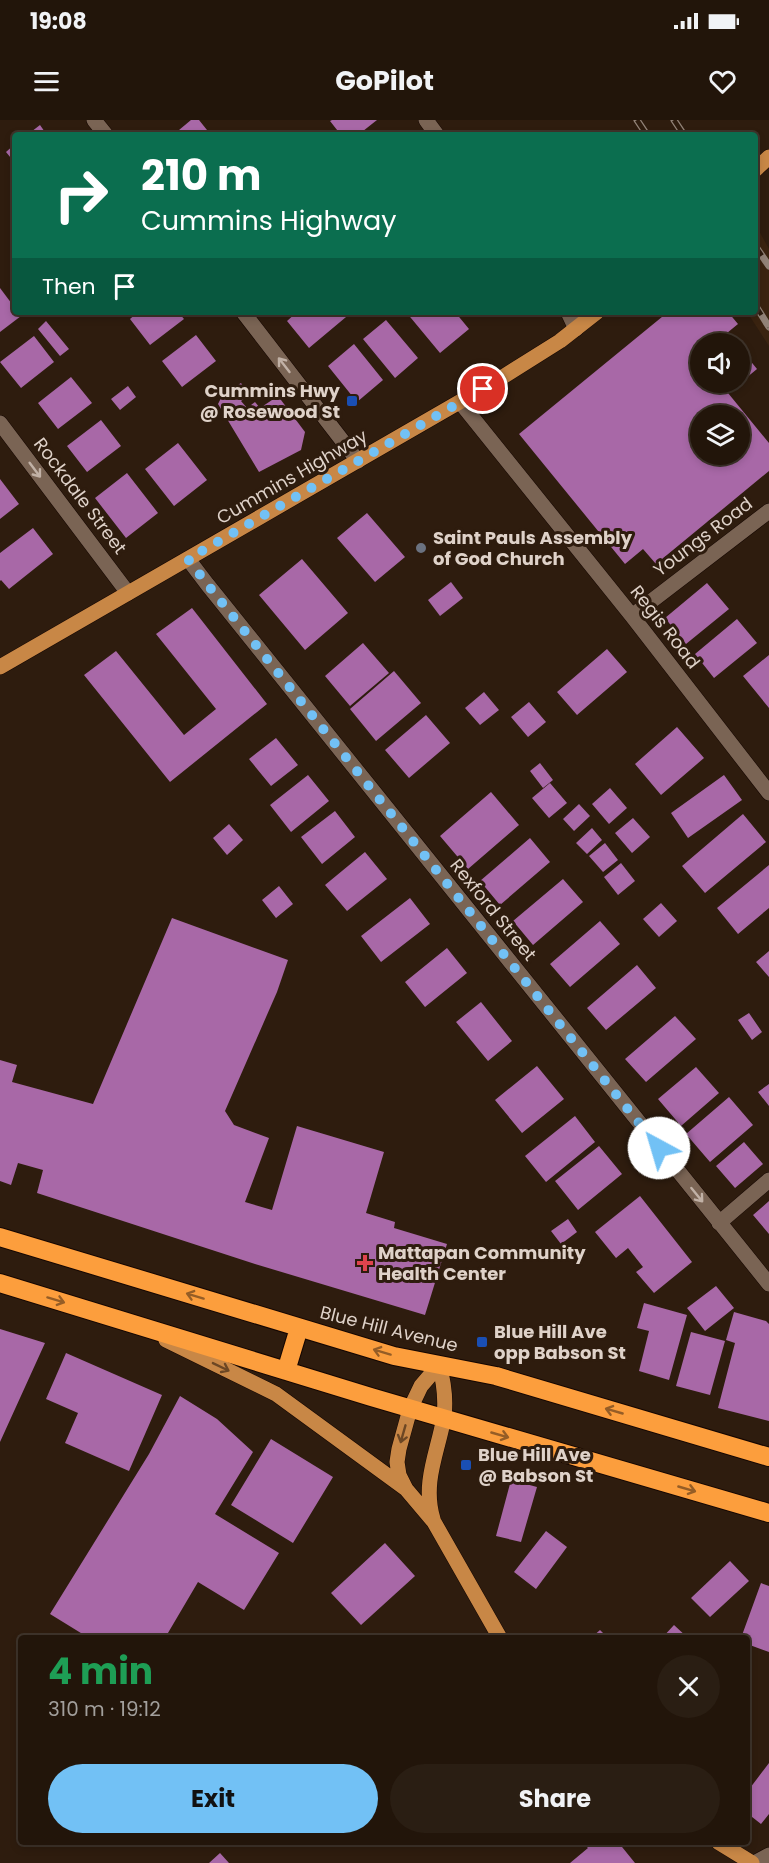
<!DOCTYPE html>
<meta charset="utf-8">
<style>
:root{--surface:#22150a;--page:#2a1e13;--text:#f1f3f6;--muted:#a29f9c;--line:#3f342b;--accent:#72c1f5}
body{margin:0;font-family:Poppins,sans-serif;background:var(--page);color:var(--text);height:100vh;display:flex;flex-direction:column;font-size:22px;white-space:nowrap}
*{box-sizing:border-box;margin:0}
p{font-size:20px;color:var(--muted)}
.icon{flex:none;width:33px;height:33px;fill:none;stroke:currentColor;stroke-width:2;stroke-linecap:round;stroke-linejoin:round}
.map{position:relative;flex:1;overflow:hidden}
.details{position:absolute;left:18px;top:1515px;width:732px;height:210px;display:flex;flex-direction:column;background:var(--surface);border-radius:6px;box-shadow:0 3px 9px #0003,0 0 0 2px var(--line)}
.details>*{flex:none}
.guide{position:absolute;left:12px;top:12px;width:746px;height:183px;border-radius:6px;box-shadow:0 3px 9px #0003,0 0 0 2px var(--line);background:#0b6e4f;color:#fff;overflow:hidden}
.tools{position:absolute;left:690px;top:213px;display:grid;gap:12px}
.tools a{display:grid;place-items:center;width:60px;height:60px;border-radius:50%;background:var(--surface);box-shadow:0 3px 9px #0003,0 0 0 2px var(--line);font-size:30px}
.pin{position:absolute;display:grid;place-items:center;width:51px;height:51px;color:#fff;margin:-26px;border:3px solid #fff;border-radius:50%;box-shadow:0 2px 6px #0007}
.me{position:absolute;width:66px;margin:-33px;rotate:321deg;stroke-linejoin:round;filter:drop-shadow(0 0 4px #0008)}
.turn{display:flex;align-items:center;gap:21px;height:126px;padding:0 30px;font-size:27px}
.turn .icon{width:78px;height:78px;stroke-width:2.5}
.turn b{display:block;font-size:42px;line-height:51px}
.then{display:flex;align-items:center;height:57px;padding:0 30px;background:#0003;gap:12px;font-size:22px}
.round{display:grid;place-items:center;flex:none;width:63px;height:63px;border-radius:32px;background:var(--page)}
.head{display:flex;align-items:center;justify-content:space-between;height:102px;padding:0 30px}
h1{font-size:36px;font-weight:700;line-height:45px;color:#1e9e55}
.action{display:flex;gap:12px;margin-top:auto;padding:12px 30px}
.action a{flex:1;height:69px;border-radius:36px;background:var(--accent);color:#111;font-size:24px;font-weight:700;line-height:69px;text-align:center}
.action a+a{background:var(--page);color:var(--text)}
.status{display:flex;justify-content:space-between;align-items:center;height:42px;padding:0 30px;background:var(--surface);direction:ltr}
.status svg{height:16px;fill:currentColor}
header{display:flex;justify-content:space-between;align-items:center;height:78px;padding:0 30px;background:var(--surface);font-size:27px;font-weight:700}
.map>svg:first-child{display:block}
</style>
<div class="status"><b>19:08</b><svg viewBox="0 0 49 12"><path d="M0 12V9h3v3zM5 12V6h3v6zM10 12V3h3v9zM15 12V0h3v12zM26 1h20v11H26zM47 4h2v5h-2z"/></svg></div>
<header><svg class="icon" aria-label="menu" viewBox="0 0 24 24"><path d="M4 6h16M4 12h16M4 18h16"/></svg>GoPilot<svg class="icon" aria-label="heart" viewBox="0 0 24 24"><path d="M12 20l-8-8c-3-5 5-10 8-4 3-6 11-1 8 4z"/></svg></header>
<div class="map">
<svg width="769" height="1743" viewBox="0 0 769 1743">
<rect width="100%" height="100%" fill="#2e1c0e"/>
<!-- built -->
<path fill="#3a2310" d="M758 109 769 129V226L747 192H754V112Z"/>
<!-- building -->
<path fill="#a868a7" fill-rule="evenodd" d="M191 0H199L211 15H173Z
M332 0H377L358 15H341L330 1Z
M40 5 47 15H27Z
M15 24V43L6 32Z
M0 168 15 188V192H18L21 196 0 212Z
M138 192H178L184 199 150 225 130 199Z
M297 192H352L309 228 287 201Z
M406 192H455L469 209 440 233Z
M668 192H728L738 204 727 213 735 224H700V262H740V228L757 249 728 273 769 323V351L656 444 643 429 625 444 519 314ZM700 296H740V334H700Z
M386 200 418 238 395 258 363 219Z
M46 201 69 229 60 236 38 209Z
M196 215 216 241 182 267 162 241Z
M34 216 54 242 21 268 0 242Z
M354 224 383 260 357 282 328 246Z
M71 257 92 283 58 309 38 283Z
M241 263 249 275 241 281 247 288 255 282 260 288 278 276 305 312 301 330 259 352 218 284 223 274Z
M128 266 136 277 120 290 111 279Z
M101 300 121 326 87 352 67 326Z
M178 323 207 360 174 386 145 349Z
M127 353 158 393 126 418 95 378Z
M0 359 19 384 0 399Z
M367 393 405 437 375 462 337 418Z
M33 408 53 434 9 469 1 460 0 461V433Z
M302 439 348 493 305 530 259 475Z
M451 462 463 478 440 496 428 480Z
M707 463 729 489 686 524 665 498Z
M192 488 267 584 170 662 84 555 116 531 184 615 216 589 156 514Z
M737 499 757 523 714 558 695 534Z
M363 523 389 553 350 586 325 556Z
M607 529 627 552 577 595 557 572Z
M769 535V588L743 556Z
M394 551 421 583 376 621 350 589Z
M484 572 499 590 480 605 465 588Z
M529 582 546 602 528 617 511 597Z
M426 595 450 623 409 658 385 630Z
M677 607 704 638 661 675 635 644Z
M276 618 298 645 271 666 249 639Z
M540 643 553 660 543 668 530 651Z
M308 655 329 681 291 712 270 685Z
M724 655 742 680 688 718 671 693Z
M550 663 567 683 549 698 532 678Z
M610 668 627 688 609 704 592 684Z
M491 672 519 705 468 749 440 716Z
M579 684 590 696 574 711 563 699Z
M335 691 355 717 322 744 301 717Z
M743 694 766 722 705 773 682 746Z
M633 698 650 717 632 733 615 713Z
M229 704 243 720 227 735 213 718Z
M592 708 602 720 587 734 576 723Z
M530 718 550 742 500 785 480 761Z
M605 723 618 740 603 752 589 736Z
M365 732 387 759 347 791 325 765Z
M621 743 635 761 618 775 604 757Z
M769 745V788L738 814 717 788Z
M563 759 583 782 533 825 513 801Z
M279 766 293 784 276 798 262 780Z
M410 778 430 804 381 842 361 816Z
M661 783 677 801 659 817 643 799Z
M172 798 288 840 277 872 225 991 234 1005 269 1018 245 1082 272 1090 297 1006 384 1032 366 1093 395 1102 394 1108 447 1124 425 1195 255 1144 37 1073 43 1050 18 1043 11 1065 0 1061V940L17 945 12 962 93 984Z
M600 801 620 824 570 867 550 844Z
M447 828 467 853 425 887 405 862Z
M769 831V857L756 842Z
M637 845 656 868 606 910 587 888Z
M481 882 512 921 488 941 456 902Z
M749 893 762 912 752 920 738 900Z
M675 896 696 919 646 962 625 939Z
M537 946 564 979 522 1013 495 980Z
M696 947 719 973 681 1006 658 979Z
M769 964V986L758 972Z
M729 977 753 1005 710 1042 686 1014Z
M575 996 595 1022 546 1062 525 1036Z
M744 1022 763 1044 735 1068 716 1046Z
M599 1026 622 1054 578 1090 555 1061Z
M640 1076 692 1142 654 1173 636 1152 643 1147 628 1128 616 1138 595 1112Z
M769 1081V1114L753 1095Z
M568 1099 577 1112 561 1124 551 1111Z
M716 1166 734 1188 705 1211 687 1188Z
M644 1183 687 1195 669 1260 639 1251 649 1211 637 1208Z
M734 1192 766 1201 769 1204V1301L718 1288 735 1223 726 1220Z
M0 1209 45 1223 0 1322Z
M691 1212 725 1221 710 1275 676 1266Z
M66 1233 162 1275 129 1351 65 1323 78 1293 46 1279Z
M180 1276 217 1299 253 1332 215 1394 279 1433 244 1490 198 1462 165 1518H89L50 1494 149 1334Z
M271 1319 333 1357 293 1423 231 1385Z
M511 1360 537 1367 521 1422 496 1416Z
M546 1411 567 1427 536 1469 514 1452Z
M385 1423 415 1456 361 1505 331 1473Z
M730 1441 749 1461 710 1497 691 1478Z
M761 1463 769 1466V1532L747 1524V1518H741Z
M674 1505 688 1518H662Z
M600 1510 608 1518H591Z
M769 1643V1694L761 1704 747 1693V1672Z
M582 1722H618L635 1743H570L588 1728Z
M220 1733 229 1743H209Z"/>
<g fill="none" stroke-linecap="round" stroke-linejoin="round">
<defs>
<path id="minor" d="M94 0 106 15
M426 0 437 15
M243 192 358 341
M568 192 576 209
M460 282 632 496 769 673
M0 303 128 473
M188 439 207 464 769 1164
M632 496 769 391
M719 1103 769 1060
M754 1743 769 1735"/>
<path id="major" d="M754 51 769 37
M0 547 501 258 560 221 597 192
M166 1220 276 1274 406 1369
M439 1245 421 1266 410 1289 399 1329 397 1342 399 1355 406 1369 434 1402 500 1518
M433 1399C422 1362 438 1332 444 1297 446 1279 444 1262 439 1245
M718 1722 752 1743"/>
<path id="highway" d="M0 1117 394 1236 496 1256 769 1337
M0 1163 371 1277 769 1393
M286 1251 299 1208"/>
</defs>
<!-- minor casing -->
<use href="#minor" stroke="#150600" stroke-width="16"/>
<!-- major casing -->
<use href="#major" stroke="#150600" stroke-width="16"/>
<!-- highway casing -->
<use href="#highway" stroke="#150600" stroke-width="20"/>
<!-- minor -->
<use href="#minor" stroke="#7a6454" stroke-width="15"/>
<!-- major -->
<use href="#major" stroke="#c88746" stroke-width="15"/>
<!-- highway -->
<use href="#highway" stroke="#fc9e3d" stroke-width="18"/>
<defs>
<path id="rail" d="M637 0 647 15
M674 0 684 15
M754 124 769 146
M754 183 769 207"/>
</defs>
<!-- rail casing -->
<use href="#rail" stroke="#918277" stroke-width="7"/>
<!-- rail -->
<use href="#rail" stroke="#2e1c0e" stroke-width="4.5" stroke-dasharray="14" stroke-linecap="butt"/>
</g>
<!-- one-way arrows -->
<defs><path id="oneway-shaft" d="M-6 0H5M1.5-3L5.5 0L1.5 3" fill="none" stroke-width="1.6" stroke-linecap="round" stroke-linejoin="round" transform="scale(1.5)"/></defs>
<g stroke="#c1b1a6">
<use href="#oneway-shaft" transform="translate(284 245) rotate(-128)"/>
<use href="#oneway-shaft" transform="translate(35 350) rotate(53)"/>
<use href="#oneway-shaft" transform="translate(697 1075) rotate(51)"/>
</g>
<g stroke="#955d26">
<use href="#oneway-shaft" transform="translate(195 1176) rotate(-163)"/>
<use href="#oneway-shaft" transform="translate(56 1180) rotate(17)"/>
<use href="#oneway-shaft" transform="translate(382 1232) rotate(-163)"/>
<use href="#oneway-shaft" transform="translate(614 1291) rotate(-164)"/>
<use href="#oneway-shaft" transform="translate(500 1315) rotate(16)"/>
<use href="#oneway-shaft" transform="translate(687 1369) rotate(16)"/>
</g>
<g stroke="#6c4724">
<use href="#oneway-shaft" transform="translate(221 1247) rotate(26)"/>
<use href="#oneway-shaft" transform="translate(403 1314) rotate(106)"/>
</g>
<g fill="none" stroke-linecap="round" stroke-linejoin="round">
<!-- route -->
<path stroke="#72c1f5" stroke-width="10" stroke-dasharray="0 18" d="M483 269 188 439 207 464 659 1028"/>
</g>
<!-- markers -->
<g fill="#1a4fb4" stroke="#2e1c0e" stroke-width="2">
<rect x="346" y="275" width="12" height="12" rx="3"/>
<rect x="476" y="1216" width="12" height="12" rx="3"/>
<rect x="460" y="1339" width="12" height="12" rx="3"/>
</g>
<circle fill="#6b7280" stroke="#2e1c0e" stroke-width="2" cx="421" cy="428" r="6"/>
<path fill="#e0444e" stroke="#2e1c0e" stroke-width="2" d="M362 1134h6v6h6v6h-6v6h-6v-6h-6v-6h6z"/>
<g text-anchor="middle" stroke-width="6" stroke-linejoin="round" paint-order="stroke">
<!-- poi labels -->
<g font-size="18" font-weight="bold" fill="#dfd2c9" stroke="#2e1c0e" text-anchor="start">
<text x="340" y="277" text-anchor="end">Cummins Hwy<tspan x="340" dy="21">@ Rosewood St</tspan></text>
<text x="433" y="424">Saint Pauls Assembly<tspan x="433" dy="21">of God Church</tspan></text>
<text x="378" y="1139">Mattapan Community<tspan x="378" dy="21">Health Center</tspan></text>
<text x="494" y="1218">Blue Hill Ave<tspan x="494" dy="21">opp Babson St</tspan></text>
<text x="478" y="1341">Blue Hill Ave<tspan x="478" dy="21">@ Babson St</tspan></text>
</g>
<!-- street labels -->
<g font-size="18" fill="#dfd2c9" stroke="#2e1c0e">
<text transform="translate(292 357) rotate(-30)" y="6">Cummins Highway</text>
<text transform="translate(80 376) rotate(53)" y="6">Rockdale Street</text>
<text transform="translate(703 417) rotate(-37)" y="6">Youngs Road</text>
<text transform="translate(665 507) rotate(52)" y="6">Regis Road</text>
<text transform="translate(493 790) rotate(51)" y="6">Rexford Street</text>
<text transform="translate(389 1209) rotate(14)" y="6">Blue Hill Avenue</text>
</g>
</g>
</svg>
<div class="tools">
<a><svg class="icon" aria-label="sound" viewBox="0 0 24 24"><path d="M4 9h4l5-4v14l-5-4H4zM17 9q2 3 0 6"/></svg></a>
<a><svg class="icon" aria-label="layers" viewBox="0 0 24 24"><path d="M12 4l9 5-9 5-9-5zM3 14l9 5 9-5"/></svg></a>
</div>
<div class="pin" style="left:483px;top:269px;background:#d93025"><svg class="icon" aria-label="arrive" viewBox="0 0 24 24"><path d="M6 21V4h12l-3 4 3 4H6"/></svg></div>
<svg class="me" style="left:659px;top:1028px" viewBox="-20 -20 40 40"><circle r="19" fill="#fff"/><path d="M0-13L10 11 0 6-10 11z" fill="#72c1f5"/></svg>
<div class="guide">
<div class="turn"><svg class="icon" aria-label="right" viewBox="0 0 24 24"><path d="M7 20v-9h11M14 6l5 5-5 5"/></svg><div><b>210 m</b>Cummins Highway</div></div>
<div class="then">Then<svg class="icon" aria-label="arrive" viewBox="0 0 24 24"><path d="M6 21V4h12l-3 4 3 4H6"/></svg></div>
</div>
<section class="details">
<div class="head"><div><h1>4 min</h1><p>310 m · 19:12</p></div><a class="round"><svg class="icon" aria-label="close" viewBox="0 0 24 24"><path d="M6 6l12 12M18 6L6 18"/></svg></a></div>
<div class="action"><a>Exit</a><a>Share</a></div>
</section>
</div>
